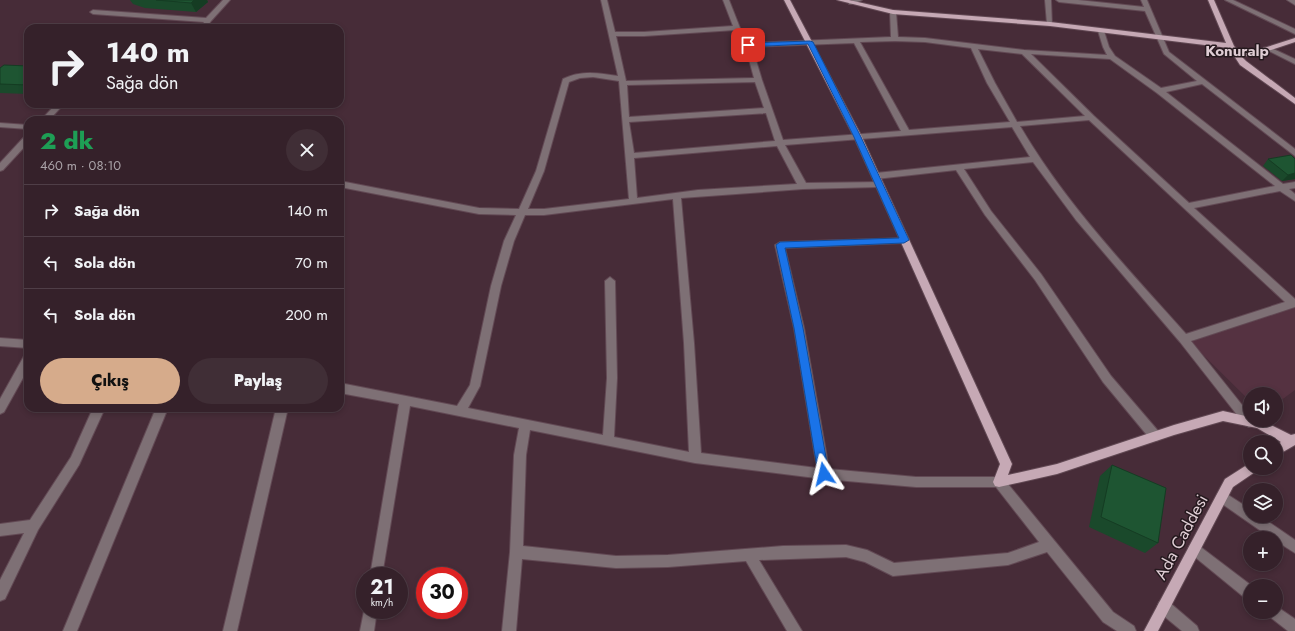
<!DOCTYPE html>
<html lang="tr">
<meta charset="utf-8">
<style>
:root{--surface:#35212a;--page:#402e36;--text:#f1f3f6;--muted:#aaa3a8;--line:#4f3e47;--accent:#d6ab8b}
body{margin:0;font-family:Jost,sans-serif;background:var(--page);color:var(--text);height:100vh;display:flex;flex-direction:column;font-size:15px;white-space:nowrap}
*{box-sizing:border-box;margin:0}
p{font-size:13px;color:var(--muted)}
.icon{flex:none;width:22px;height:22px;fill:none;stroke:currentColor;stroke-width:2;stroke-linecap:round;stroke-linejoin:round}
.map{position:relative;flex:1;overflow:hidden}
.side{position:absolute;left:24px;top:116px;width:320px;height:296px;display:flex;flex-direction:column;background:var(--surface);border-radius:12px;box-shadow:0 2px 6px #0003,0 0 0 1px var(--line)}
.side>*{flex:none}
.guide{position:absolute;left:24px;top:24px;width:320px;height:84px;border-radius:12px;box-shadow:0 2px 6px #0003,0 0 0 1px var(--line);background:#35212a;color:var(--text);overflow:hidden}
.fabs{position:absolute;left:1243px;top:387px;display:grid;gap:8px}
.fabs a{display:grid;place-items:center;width:40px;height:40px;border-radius:50%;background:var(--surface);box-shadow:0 2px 6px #0003,0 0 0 1px var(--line);font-size:20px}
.speed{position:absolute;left:356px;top:567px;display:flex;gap:8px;font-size:20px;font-weight:700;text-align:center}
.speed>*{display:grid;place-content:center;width:52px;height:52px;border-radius:50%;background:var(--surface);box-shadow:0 2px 6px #0003,0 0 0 1px var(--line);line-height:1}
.speed small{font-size:10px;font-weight:400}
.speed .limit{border:6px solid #d22;background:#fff;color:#111}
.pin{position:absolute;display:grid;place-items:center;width:34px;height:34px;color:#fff;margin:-17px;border-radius:8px;box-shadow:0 2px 6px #0006}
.me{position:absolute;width:44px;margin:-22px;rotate:350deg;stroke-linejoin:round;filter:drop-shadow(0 0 3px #0008)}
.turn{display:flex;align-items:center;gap:14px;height:84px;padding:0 16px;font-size:18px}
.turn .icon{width:52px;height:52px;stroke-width:2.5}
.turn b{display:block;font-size:28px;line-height:34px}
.round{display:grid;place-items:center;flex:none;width:42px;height:42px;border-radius:21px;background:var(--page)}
.summary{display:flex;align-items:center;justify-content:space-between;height:68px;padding:0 16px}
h1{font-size:24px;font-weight:800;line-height:30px;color:#1e9e55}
.button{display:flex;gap:8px;margin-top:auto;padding:8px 16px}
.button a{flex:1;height:46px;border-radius:24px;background:var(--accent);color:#111;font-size:16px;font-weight:800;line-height:46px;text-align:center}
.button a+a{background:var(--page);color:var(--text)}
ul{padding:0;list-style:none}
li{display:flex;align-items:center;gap:12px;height:52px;padding:0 16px;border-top:1px solid var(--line)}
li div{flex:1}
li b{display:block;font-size:15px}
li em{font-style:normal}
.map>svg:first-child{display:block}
</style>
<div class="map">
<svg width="1295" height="631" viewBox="0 0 1295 631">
<rect width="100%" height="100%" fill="#472c38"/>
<!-- built -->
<path fill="#553241" d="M1295 307V390L1276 404V394H1250V401L1190 342Z"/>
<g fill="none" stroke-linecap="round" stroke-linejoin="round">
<defs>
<path id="minor" d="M223 0H230L211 21 206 28H200L204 22 93 14 90 12 93 10 206 18Z
M601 0H607L615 32H644L733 26 723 0H729L740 28 750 43 891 37 890 12 893 10 896 12 898 37 925 38 1024 50 1107 55 1103 47 1098 31 1101 29 1104 31 1109 47 1115 56 1161 88 1197 81 1164 54 1145 11 1059 2 1056 0H1078L1144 7 1141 0H1147L1169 52 1295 149V156L1202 84 1166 92 1283 184 1295 182V188L1289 189 1295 194V201L1280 191 1194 208 1295 299V307L1191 341 1250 415V420H1254L1253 425 1249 427 1245 425 1180 342 1076 220 1033 162 964 169 991 211 1041 274 1111 376 1159 432 1161 436 1159 440 1155 441 1151 440 1103 382 1035 280 985 215 956 170 876 179 872 176 876 173 1030 157 1012 127 785 145 806 183 882 182 883 184 882 186 879 187 803 189 681 198 694 343 701 453 817 468 794 328 775 245 780 242 907 238 909 240 907 242 904 243 785 248 804 328 829 469 916 477H999L1003 478 1113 612 1134 626 1136 631H1117L1103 622 1047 552 1008 565 893 576 865 562 846 557 759 560 802 631H787L746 561 668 567 616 568 522 559 516 631H502L510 552 514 455 519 428 410 406 382 576H370L399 404 340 393V383L457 406 470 385 491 286 504 241 516 215 479 214 340 187V181L479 208 519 209 536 171 563 79C581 70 599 73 618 76ZM735 30 745 45 754 78 626 81 616 36H644ZM895 41 925 42 971 48 987 83 1010 122 909 130 860 42ZM854 43 901 131 783 140 762 80 752 47ZM978 49 1022 54 1085 116 1017 122 995 83ZM1031 54 1110 59 1157 93 1275 186 1189 203 1094 116ZM593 77 619 81 629 199 544 209H528L544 171 569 82 580 78ZM755 82 764 108 629 117 627 85ZM766 113 775 141 634 153 629 122ZM1089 120 1285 302 1186 334C1127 268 1065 203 1020 126ZM777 146 797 184 698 190 637 198 634 158ZM673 199 684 343 689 452 614 437 617 378 615 281 610 277 605 281 607 378 603 435 468 408 480 386 501 286 514 241 525 215H544ZM530 430 695 463 824 479 916 487H996L1039 542 1008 553 894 563 867 550 846 545 783 546 668 555 616 556 523 546 526 455Z
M853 0H862L853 4H849V2Z
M1045 0H1051L1052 25 1047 24Z
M1225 0H1233L1295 29V34Z
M1287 0H1295V5Z
M1269 47 1295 59V64L1267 50 1266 49Z
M56 104H64L49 120H41Z
M256 116H259L263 118 261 120H253Z
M0 123 28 125V129L0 127Z
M25 136H28V143L3 170 0 171V163Z
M0 338 28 340V348L0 346Z
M28 355V369L4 412 0 414V399L24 356Z
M93 408H105L79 465 38 530 5 599 0 601V580L24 533 0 536V524L30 520 71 457Z
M156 408H168L77 631H63Z
M276 408H288L237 631H223Z
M1222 491 1250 509V516H1260L1295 540V553L1276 541V538H1271L1218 501 1216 497 1218 493Z
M1194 543 1198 545 1252 586H1250V600L1245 598 1190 553 1188 549 1190 545Z
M1164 600 1169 602 1197 626 1199 631H1182L1159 612 1157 607 1159 602Z
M365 606V610H377L374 631H360Z
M1276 606 1295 619V631H1288L1270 617 1268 612H1276Z"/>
<path id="major" d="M784 0H790L862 137 1012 464 1008 475 1057 464 1174 425 1223 411 1250 417V420L1263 421 1291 435 1295 434V445L1276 456V445L1281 442 1257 428 1223 421 1174 435 1057 474 999 487 995 486 993 482 1000 464 854 137Z
M837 0H849L893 10 1050 22 1226 43 1208 0H1214L1234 46 1240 53 1267 47 1295 38V42L1271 50 1242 57 1246 61 1295 98V104L1240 65 1229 48 1050 26 893 14Z
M1250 463V468H1257L1255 472 1233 487 1158 631H1144L1225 479Z"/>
</defs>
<!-- minor casing -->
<use href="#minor" stroke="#624954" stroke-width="2"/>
<!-- major casing -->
<use href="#major" stroke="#624954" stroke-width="2"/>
<!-- minor -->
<use href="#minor" fill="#7e7075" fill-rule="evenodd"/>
<!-- major -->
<use href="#major" fill="#c6a9b5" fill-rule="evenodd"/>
</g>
<!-- wall -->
<path fill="#1a492b" d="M130 0H207L208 2 196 12 145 8 133 4Z
M28 66V94L0 93V68Z
M1268 159 1295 179 1282 181 1263 166Z
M1112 465 1158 543 1145 553 1089 527 1100 476Z"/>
<!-- shaded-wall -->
<path fill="#153c23" d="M194 0H207L208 2 196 12 191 3Z
M1295 173V179L1282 181 1288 175Z"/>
<!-- building -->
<path fill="#1e5532" stroke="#153c23" d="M156 0H194L191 3Z
M4 65 28 66V85L0 84V68Z
M1291 155 1295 159V173L1288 175 1268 159Z
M1112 465 1166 488 1158 543 1101 517Z"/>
<!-- route -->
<path fill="#1a73e8" stroke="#114b97" d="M810 41 813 42 861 137 909 240 904 243 785 248 803 328 829 474 827 477 824 479 820 477 818 474 794 328 776 245 780 242 899 238 854 137 808 44 748 47 745 45 748 43Z"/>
<g text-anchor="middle" stroke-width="3" stroke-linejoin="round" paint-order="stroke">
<!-- far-district labels -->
<g font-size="15" font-weight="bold" fill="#dfcdd4" stroke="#25191e">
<text x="1237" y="56">Konuralp</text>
</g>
<!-- near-street labels -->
<g font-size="17" fill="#dfcdd4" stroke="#25191e">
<text transform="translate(1181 537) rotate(-62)" y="6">Ada Caddesi</text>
</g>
</g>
</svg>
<div class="fabs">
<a><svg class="icon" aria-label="sound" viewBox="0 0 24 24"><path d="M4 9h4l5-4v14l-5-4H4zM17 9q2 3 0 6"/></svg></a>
<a><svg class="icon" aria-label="search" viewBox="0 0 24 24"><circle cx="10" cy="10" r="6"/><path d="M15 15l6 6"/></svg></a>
<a><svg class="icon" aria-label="layers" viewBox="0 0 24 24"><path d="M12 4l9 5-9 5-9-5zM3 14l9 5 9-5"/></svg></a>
<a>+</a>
<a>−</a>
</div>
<div class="speed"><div>21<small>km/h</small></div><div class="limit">30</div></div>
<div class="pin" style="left:748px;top:45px;background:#d93025"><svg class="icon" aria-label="arrive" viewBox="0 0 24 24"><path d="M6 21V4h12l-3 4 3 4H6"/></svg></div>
<svg class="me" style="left:824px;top:474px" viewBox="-20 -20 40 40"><path d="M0-17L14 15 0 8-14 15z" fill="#1a73e8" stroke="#fff" stroke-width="4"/></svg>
<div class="guide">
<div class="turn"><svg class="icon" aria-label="right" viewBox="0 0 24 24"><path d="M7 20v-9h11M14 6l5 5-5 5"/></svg><div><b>140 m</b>Sağa dön</div></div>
</div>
<section class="side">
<div class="summary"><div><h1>2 dk</h1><p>460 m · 08:10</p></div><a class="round"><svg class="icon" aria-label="close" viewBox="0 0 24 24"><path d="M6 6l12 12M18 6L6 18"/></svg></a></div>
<ul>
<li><svg class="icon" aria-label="right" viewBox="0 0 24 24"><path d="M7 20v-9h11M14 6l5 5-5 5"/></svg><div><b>Sağa dön</b></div><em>140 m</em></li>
<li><svg class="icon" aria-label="left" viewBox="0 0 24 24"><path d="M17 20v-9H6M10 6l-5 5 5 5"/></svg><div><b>Sola dön</b></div><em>70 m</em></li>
<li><svg class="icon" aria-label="left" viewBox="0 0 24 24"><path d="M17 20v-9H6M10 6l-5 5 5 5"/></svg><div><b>Sola dön</b></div><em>200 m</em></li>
</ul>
<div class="button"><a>Çıkış</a><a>Paylaş</a></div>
</section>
</div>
